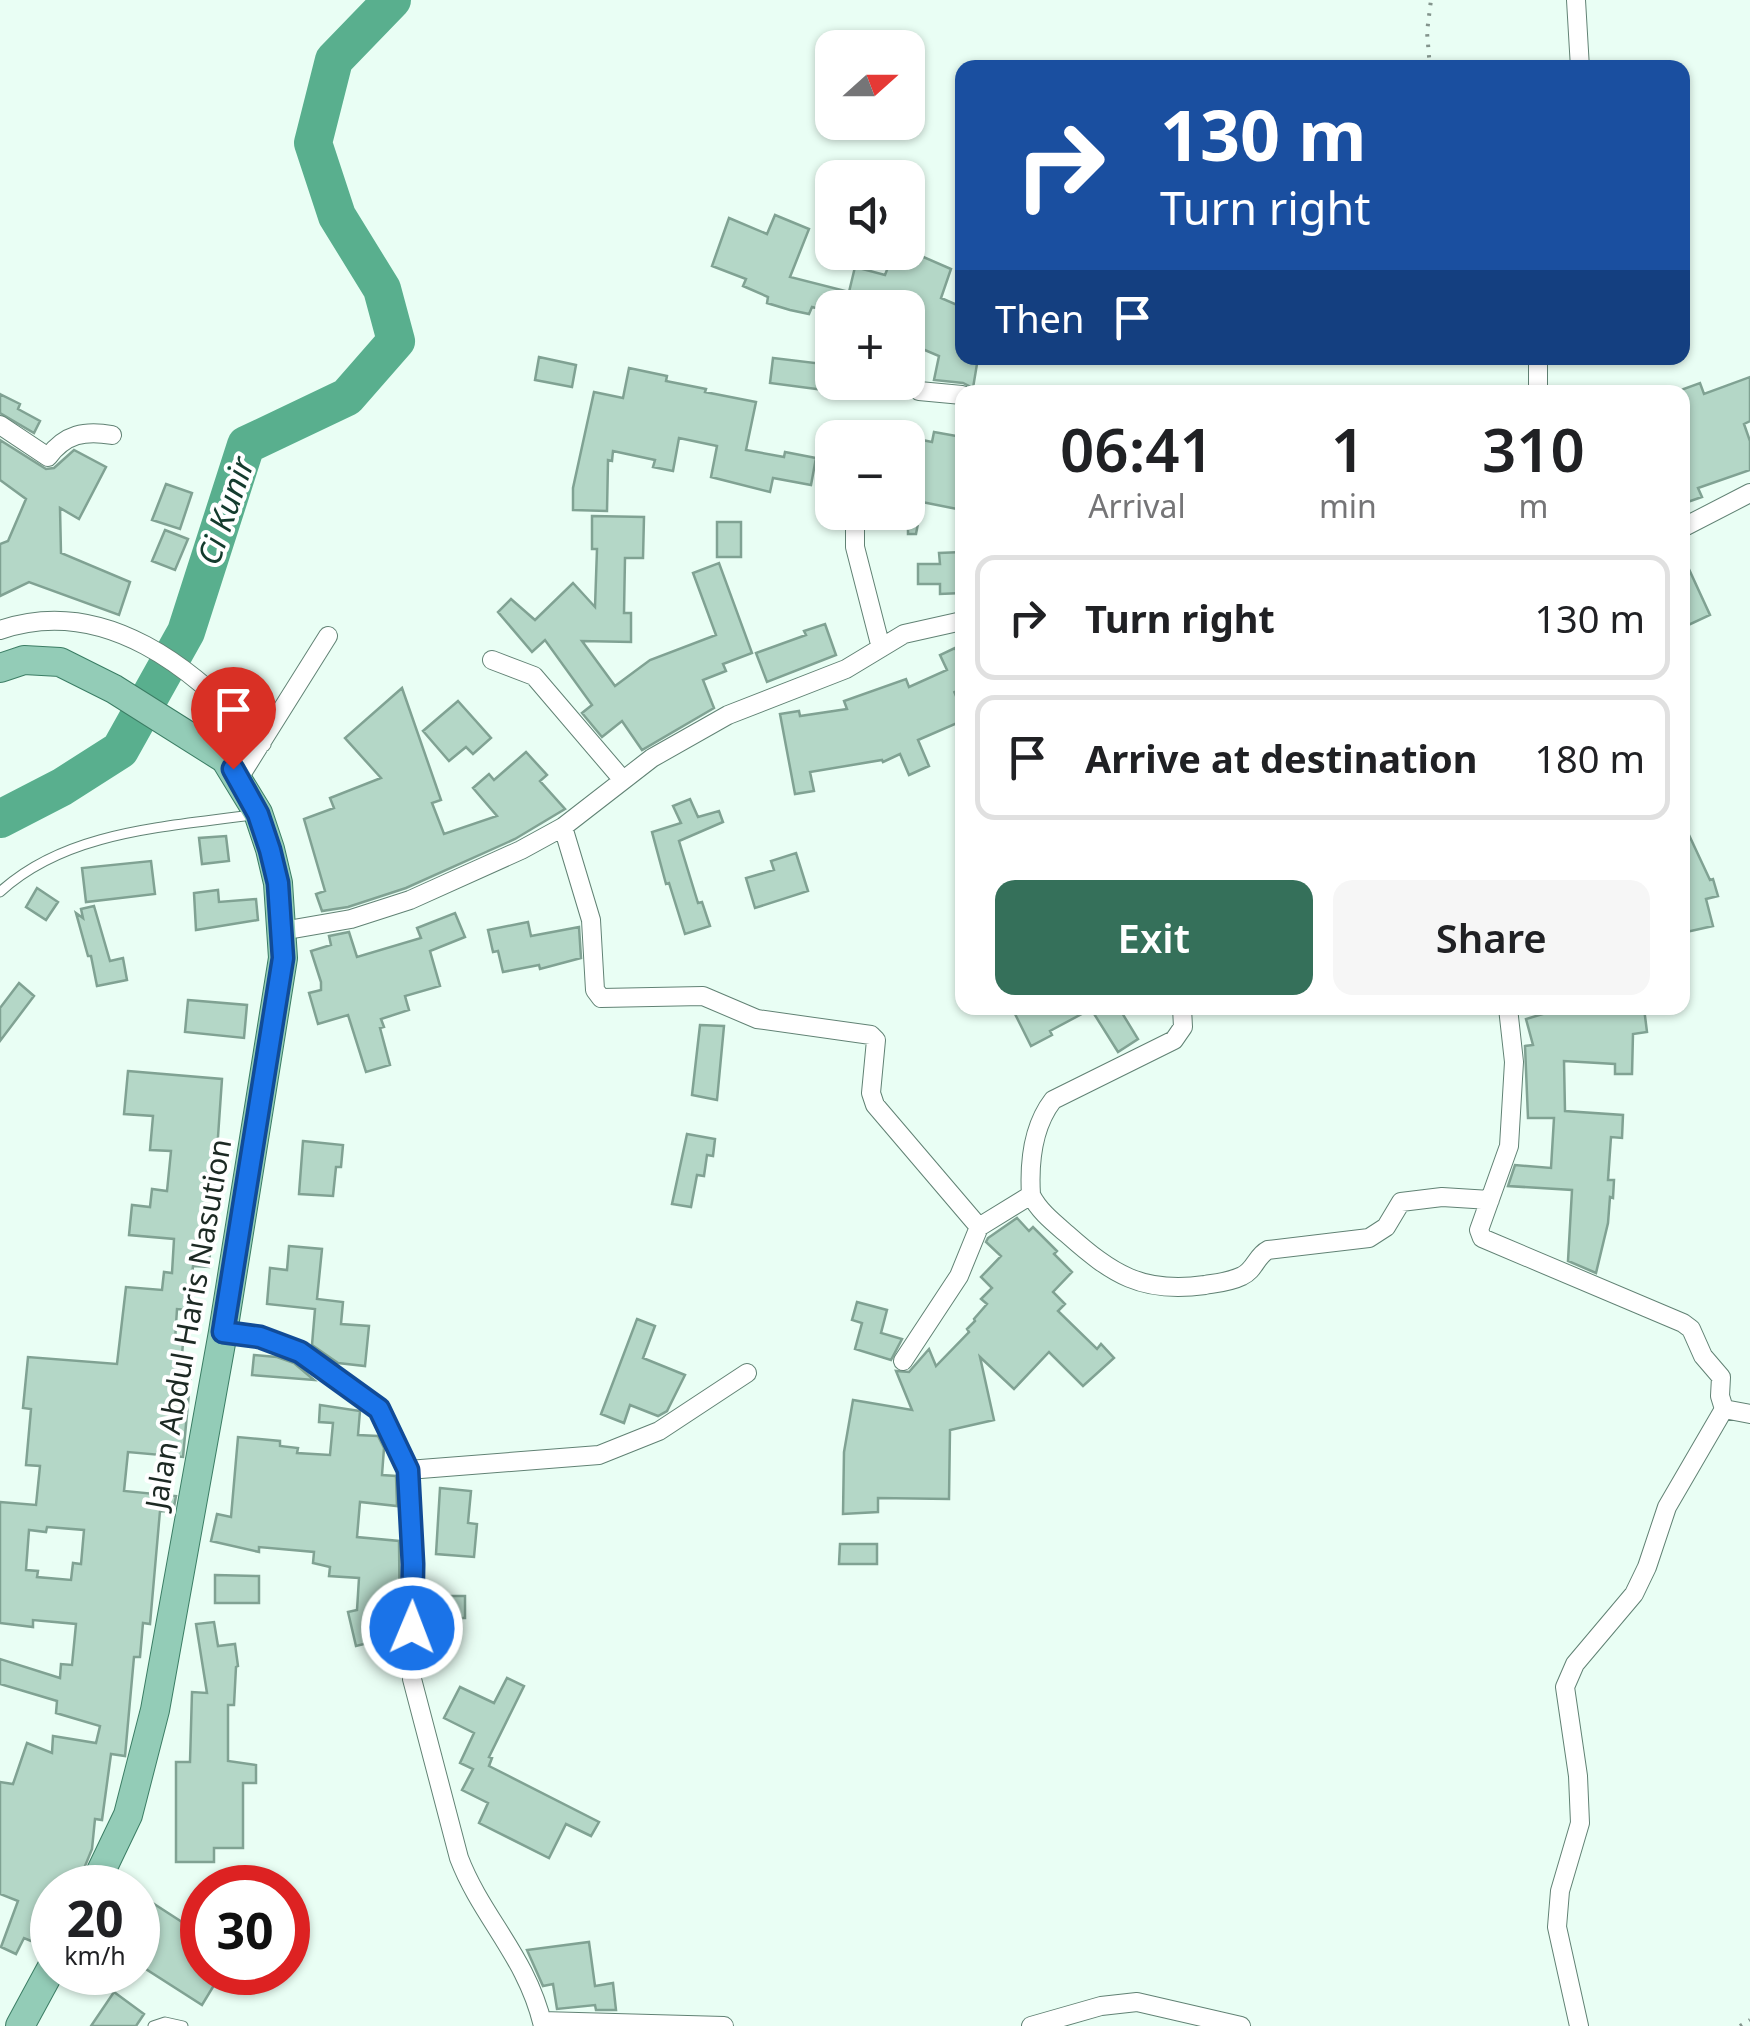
<!DOCTYPE html>
<meta charset="utf-8">
<style>
:root{--surface:#fff;--page:#f6f6f6;--text:#202124;--muted:#757577;--line:#e0e0e0;--accent:#35705a}
body{margin:0;font-family:"Noto Sans",sans-serif;background:var(--page);color:var(--text);height:100vh;display:flex;flex-direction:column;font-size:38px;white-space:nowrap}
*{box-sizing:border-box;margin:0}
p{font-size:32px;color:var(--muted)}
.icon{flex:none;width:55px;height:55px;fill:none;stroke:currentColor;stroke-width:2;stroke-linecap:round;stroke-linejoin:round}
.map{position:relative;flex:1;overflow:hidden}
.drawer{position:absolute;left:955px;top:385px;width:735px;height:630px;display:flex;flex-direction:column;background:var(--surface);border-radius:20px;box-shadow:0 2px 8px #0004}
.drawer>*{flex:none}
.guide{position:absolute;left:955px;top:60px;width:735px;height:305px;border-radius:20px;box-shadow:0 2px 8px #0004;background:#1a4fa0;color:#fff;overflow:hidden}
.needle{width:65px;rotate:69deg}
.fabs{position:absolute;left:815px;top:30px;display:grid;gap:20px}
.fabs a{display:grid;place-items:center;width:110px;height:110px;border-radius:20px;background:var(--surface);box-shadow:0 2px 8px #0004;font-size:50px}
.speed{position:absolute;left:30px;top:1865px;display:flex;gap:20px;font-size:50px;font-weight:700;text-align:center}
.speed>*{display:grid;place-content:center;width:130px;height:130px;border-radius:50%;background:var(--surface);box-shadow:0 2px 8px #0004;line-height:1}
.speed small{font-size:25px;font-weight:400}
.speed .limit{border:15px solid #d22;background:#fff;color:#111}
.pin{position:absolute;display:grid;place-items:center;width:85px;height:85px;color:#fff;margin:-102px -42px;border-radius:50% 50% 50% 0;rotate:-45deg;box-shadow:0 0 10px #0007}
.pin .icon{rotate:45deg}
.me{position:absolute;width:110px;margin:-55px;rotate:1deg;stroke-linejoin:round;filter:drop-shadow(0 0 8px #0008)}
.turn{display:flex;align-items:center;gap:35px;height:210px;padding:0 40px;font-size:45px}
.turn .icon{width:130px;height:130px;stroke-width:2.5}
.turn b{display:block;font-size:70px;line-height:85px}
.then{display:flex;align-items:center;height:95px;padding:0 40px;background:#0003;gap:20px;font-size:38px}
.eta{display:flex;justify-content:space-evenly;align-items:center;height:170px;text-align:center}
.eta b{font-size:60px;font-weight:600;line-height:70px}
.action{display:flex;gap:20px;margin-top:auto;padding:20px 40px}
.action a{flex:1;height:115px;border-radius:20px;background:var(--accent);color:#fff;font-size:40px;font-weight:600;line-height:115px;text-align:center}
.action a+a{background:var(--page);color:var(--text)}
ul{padding:0;list-style:none}
li{display:flex;align-items:center;gap:30px;height:125px;margin:0 20px 15px;padding:0 20px;border:5px solid var(--line);border-radius:20px}
li div{flex:1}
li b{display:block;font-size:38px}
li em{font-style:normal}
.map>svg:first-child{display:block}
</style>
<div class="map">
<svg width="1750" height="2026" viewBox="0 0 1750 2026">
<rect width="100%" height="100%" fill="#e9fef4"/>
<g fill="none" stroke-linecap="round" stroke-linejoin="round">
<!-- river -->
<path stroke="#59af8e" stroke-width="38" d="M0 819 62 787 120 750 186 632 246 445 347 397 396 341 382 289 337 216 313 143 334 60 392 0"/>
</g>
<!-- building -->
<path fill="#b4d7c7" stroke="#80a293" stroke-width="2.5" fill-rule="evenodd" d="M775 215 809 229 790 277 849 292 855 267 885 275 894 252H912L951 269 941 298 962 307V358H978L973 388 963 383 934 380 939 356 913 345 916 339 908 336V308H832V312L812 307 809 314 790 310 767 303 768 297 743 286 746 279 712 266 729 218 767 234Z
M539 357 576 365 572 387 535 380Z
M773 358 832 365V391L770 383Z
M629 368 667 376 666 381 706 389 705 392 756 402 746 450 784 457 785 452 816 458 811 485 773 478 770 492 711 477 717 446 679 438 673 471 653 467 655 460 613 451 612 461 608 460 607 511 573 510V488L594 392 623 398Z
M1750 377V421L1744 424 1750 441V470L1698 488 1702 497 1682 504V392L1678 391 1700 383 1704 394Z
M0 394 20 404 18 409 40 421 34 433 0 413Z
M934 432 962 437 958 464 962 465V510L922 502 916 534H908V437L932 442Z
M0 440 46 469 54 468 74 450 106 467 79 519 60 508 61 553 130 582 119 615 29 582 0 596V544L8 541 26 499 0 480Z
M166 484 192 493 180 529 152 520Z
M592 516 644 517 643 558H625L624 613H631V642L582 641 615 686 650 660 716 635 693 573 719 563 752 653 723 664 726 671 703 680 714 708 642 750 622 721 602 737 582 713 592 705 545 640 532 652 498 612 511 599 535 620 573 583 595 607 597 549H592Z
M717 522H741V557H717Z
M165 530 188 539 175 570 152 561Z
M962 552V593L940 594V584H918V564H940L939 553Z
M1682 554 1710 615 1682 628Z
M825 624 836 655 767 682 756 653 806 635 804 631Z
M955 648 962 663V706L954 691 962 711V721L918 740 929 766 909 775 900 754 883 762 882 760 810 772 814 791 795 794 780 714 799 711 800 716 847 709 844 701 906 679 909 687 947 670 940 655Z
M402 688 441 800 432 803 444 834 497 816 473 788 489 774 494 780 526 752 547 775 540 781 565 809 515 839 406 888 348 907 322 911 316 894 325 891 304 819 334 808 330 798 381 778 345 738Z
M458 701 491 738 473 754 466 747 449 761 423 731Z
M690 799 698 817 719 811 723 822 679 841 698 903 702 902 710 926 685 934 669 883 666 884 652 832 681 823 673 806Z
M1682 820 1710 880 1713 879 1718 896 1706 899 1713 926 1682 933Z
M226 836 229 861 202 864 199 838Z
M796 853 808 891 755 908 746 878 774 870 771 861Z
M151 861 155 894 86 902 82 868Z
M37 888 58 902 46 920 26 907Z
M218 890 219 902 256 899 258 920 196 930 194 893Z
M94 906 110 961 123 958 127 980 97 986 91 956H88L76 913 83 918 81 909Z
M455 913 465 937 430 951 440 986 405 996 409 1010 381 1019 384 1027 380 1028 390 1065 366 1072 348 1015 318 1024 309 993 321 990V982L311 951 331 945 329 936 349 932 357 957 421 938 417 928Z
M528 922 531 936 579 927 581 958 540 969 539 965 503 972 498 951 493 952 488 930Z
M19 983 34 996 0 1041V1008Z
M188 1000 247 1005 244 1038 185 1032Z
M1012 1008H1119L1138 1039 1118 1052 1091 1009 1050 1031 1052 1035 1031 1046Z
M1563 1008H1644L1647 1032 1633 1034 1632 1074H1615V1064L1564 1061 1565 1111 1623 1115 1622 1138 1611 1137 1608 1180H1614L1613 1198 1610 1197 1608 1223 1596 1273 1568 1261 1572 1190 1508 1186 1515 1165 1551 1168 1554 1118H1528L1525 1046 1533 1045 1526 1019Z
M700 1025 724 1026 717 1100 692 1095Z
M128 1071 222 1079 209 1267 193 1266 188 1310 177 1309 175 1341 183 1342 181 1370 191 1371 183 1457 128 1452 124 1491 176 1496 173 1512 160 1511 150 1624 143 1623 140 1657H134L125 1756 111 1754 102 1820 95 1819 92 1849 76 1888H52V1914L47 1912 36 1943 24 1938 16 1954 1 1947 18 1901 0 1894V1782L13 1784 27 1743 52 1753 53 1736 96 1743 100 1726 56 1713 57 1701 0 1684V1659L60 1678 61 1664 72 1665 76 1624 33 1620V1627L0 1623V1502L36 1505 40 1466 26 1465 31 1409 23 1408 28 1357 117 1364 126 1287 162 1290 164 1272 172 1273 174 1239 129 1235 132 1205 150 1207 152 1189 167 1191 171 1151 150 1150 153 1116 124 1114ZM47 1527 84 1530 81 1564 73 1563 71 1580 37 1577 38 1571 26 1570 29 1530 46 1532Z
M687 1134 715 1139 713 1156 707 1155 704 1176 697 1175 691 1207 672 1204Z
M303 1141 343 1145 341 1167H336L333 1196 299 1194Z
M1017 1218 1029 1231 1033 1227 1057 1251 1054 1254 1072 1272 1053 1292 1065 1304 1058 1311 1097 1349 1101 1344 1114 1358 1083 1386 1049 1352 1014 1389 980 1357 994 1420 950 1430 949 1499 878 1498V1512L843 1514 844 1452 853 1400 912 1410 896 1371 909 1372 929 1349 936 1366 969 1332 967 1329 975 1321 974 1319 987 1304 981 1299 992 1288 981 1277 1001 1256 986 1242 988 1238Z
M289 1246 322 1249 317 1299 343 1302 341 1324 369 1326 365 1366 338 1363 312 1345 315 1309 267 1304 270 1268 287 1270Z
M857 1302 887 1310 881 1333 902 1339 891 1360 855 1349 862 1323 852 1320Z
M637 1319 655 1326 643 1358 685 1375 667 1411 658 1416 630 1405 624 1423 601 1414Z
M254 1355 277 1357 294 1363 314 1380 252 1375Z
M320 1405 360 1411 358 1435 378 1436 384 1448 382 1475 396 1476 397 1506 360 1502 357 1537 399 1541 400 1635 356 1646 348 1612 357 1610 359 1578 329 1576 330 1567 313 1563 314 1552 259 1547V1552L211 1541 217 1514 231 1517 238 1437 280 1441V1446L298 1448 297 1453 330 1455 333 1423 319 1422Z
M440 1488 471 1491 468 1523 477 1524 474 1557 436 1554Z
M840 1544H877V1564H839Z
M215 1575 259 1576V1603H215Z
M425 1596H465V1618H458V1638L425 1639Z
M214 1622 218 1646 235 1644 238 1666 236 1667 234 1705H228V1761L256 1765V1783H243V1848H214V1862H176V1762H190L192 1692 207 1693 196 1624Z
M507 1678 524 1686 489 1757 492 1758 489 1766 599 1822 591 1836 566 1824 549 1858 479 1823 488 1803 462 1790 473 1769 460 1763 474 1733 444 1718 460 1687 494 1703Z
M148 1900 202 1935V1972H222L202 2005 138 1964V1918Z
M589 1942 595 1986 613 1983 616 2010H596L595 2005 557 2009 553 1984 543 1986 527 1950Z
M114 1992 144 2014 136 2026H91Z"/>
<g fill="none" stroke-linecap="round" stroke-linejoin="round">
<defs>
<path id="service" d="M0 892C66 831 166 827 251 815
M153 2026 165 2022 183 2026"/>
<path id="minor" d="M1576 0 1580 68
M1538 358V392
M919 391 962 395
M0 425 48 457C65 434 85 430 112 435
M855 512V547L881 648
M1682 528 1750 493
M0 630C104 594 196 669 262 743
M492 660 534 676 622 779
M239 778 328 636
M563 827 591 920 595 990 601 998 703 996 757 1019 871 1035 876 1040 871 1093 875 1105 979 1227 959 1276 903 1361
M282 931 351 919 410 900 521 850 563 827 652 758 728 715 846 669 904 634 962 621
M1182 1008 1183 1027 1174 1040 1053 1100C1033 1126 1029 1162 1031 1195 1039 1211 1053 1222 1067 1234 1112 1274 1142 1294 1205 1285 1217 1283 1230 1282 1242 1276 1255 1270 1256 1256 1268 1250L1369 1238 1386 1227 1401 1202 1442 1197 1490 1200
M1508 1008 1514 1062 1509 1146 1479 1230 1482 1238 1683 1323 1691 1329 1703 1356 1721 1377 1720 1396 1724 1409 1750 1414
M979 1227 1031 1195
M223 1332 260 1337 300 1352 342 1381 379 1409 408 1470 413 1563 412 1679 459 1858C482 1918 527 1957 543 2026
M408 1470 599 1455 659 1431 747 1373
M542 2021 724 2026
M1031 2026 1101 2006 1137 2002 1241 2026
M1579 2026 1557 1927 1560 1891 1580 1823 1578 1776 1565 1687 1575 1664 1634 1594 1647 1567 1667 1507 1724 1409"/>
<path id="primary" d="M0 668 24 660 60 662 114 689 225 759 258 813 270 849 278 883 283 958 223 1332 155 1710 128 1815 93 1888
M20 2026 52 1967"/>
</defs>
<!-- service casing -->
<use href="#service" stroke="#618274" stroke-width="11"/>
<!-- minor casing -->
<use href="#minor" stroke="#618274" stroke-width="20"/>
<!-- primary casing -->
<use href="#primary" stroke="#3b7d64" stroke-width="30"/>
<!-- path -->
<path stroke="#83948c" stroke-width="4" stroke-dasharray="2.5 8" stroke-linecap="butt" d="M1430 68 1427 32 1431 0
M1740 2026 1750 2020"/>
<!-- service -->
<use href="#service" stroke="#fff" stroke-width="9"/>
<!-- minor -->
<use href="#minor" stroke="#fff" stroke-width="18"/>
<!-- primary -->
<use href="#primary" stroke="#93ccb7" stroke-width="28"/>
</g>
<g fill="none" stroke-linecap="round" stroke-linejoin="round">
<defs>
<path id="route" d="M233 769 258 814 270 850 278 883 283 958 223 1332 260 1337 300 1352 379 1409 408 1470 413 1564 412 1628"/>
</defs>
<!-- route casing -->
<use href="#route" stroke="#114b97" stroke-width="25"/>
<!-- route -->
<use href="#route" stroke="#1a73e8" stroke-width="18"/>
</g>
<g text-anchor="middle" stroke-width="8" stroke-linejoin="round" paint-order="stroke">
<!-- street labels -->
<g font-size="30" fill="#1c2923" stroke="#fff">
<text transform="translate(189 1324) rotate(-80)" y="10">Jalan Abdul Haris Nasution</text>
</g>
<!-- water labels -->
<g font-size="32" font-style="italic" fill="#143b2d" stroke="#fff">
<text transform="translate(226 511) rotate(-71)" y="11">Ci Kunir</text>
</g>
</g>
</svg>
<div class="fabs">
<a><svg class="needle" viewBox="-14 -14 28 28"><path d="M0-13l5 13h-10z" fill="#e53935"/><path d="M0 13l5-13h-10z" fill="#757577"/></svg></a>
<a><svg class="icon" aria-label="sound" viewBox="0 0 24 24"><path d="M4 9h4l5-4v14l-5-4H4zM17 9q2 3 0 6"/></svg></a>
<a>+</a>
<a>−</a>
</div>
<div class="speed"><div>20<small>km/h</small></div><div class="limit">30</div></div>
<div class="pin" style="left:233px;top:769px;background:#d93025"><svg class="icon" aria-label="arrive" viewBox="0 0 24 24"><path d="M6 21V4h12l-3 4 3 4H6"/></svg></div>
<svg class="me" style="left:412px;top:1628px" viewBox="-20 -20 40 40"><circle r="17" fill="#1a73e8" stroke="#fff" stroke-width="3"/><path d="M0-11L8 9 0 5-8 9z" fill="#fff"/></svg>
<div class="guide">
<div class="turn"><svg class="icon" aria-label="right" viewBox="0 0 24 24"><path d="M7 20v-9h11M14 6l5 5-5 5"/></svg><div><b>130 m</b>Turn right</div></div>
<div class="then">Then<svg class="icon" aria-label="arrive" viewBox="0 0 24 24"><path d="M6 21V4h12l-3 4 3 4H6"/></svg></div>
</div>
<section class="drawer">
<div class="eta">
<div><b>06:41</b><p>Arrival</p></div>
<div><b>1</b><p>min</p></div>
<div><b>310</b><p>m</p></div>
</div>
<ul>
<li><svg class="icon" aria-label="right" viewBox="0 0 24 24"><path d="M7 20v-9h11M14 6l5 5-5 5"/></svg><div><b>Turn right</b></div><em>130 m</em></li>
<li><svg class="icon" aria-label="arrive" viewBox="0 0 24 24"><path d="M6 21V4h12l-3 4 3 4H6"/></svg><div><b>Arrive at destination</b></div><em>180 m</em></li>
</ul>
<div class="action"><a>Exit</a><a>Share</a></div>
</section>
</div>
